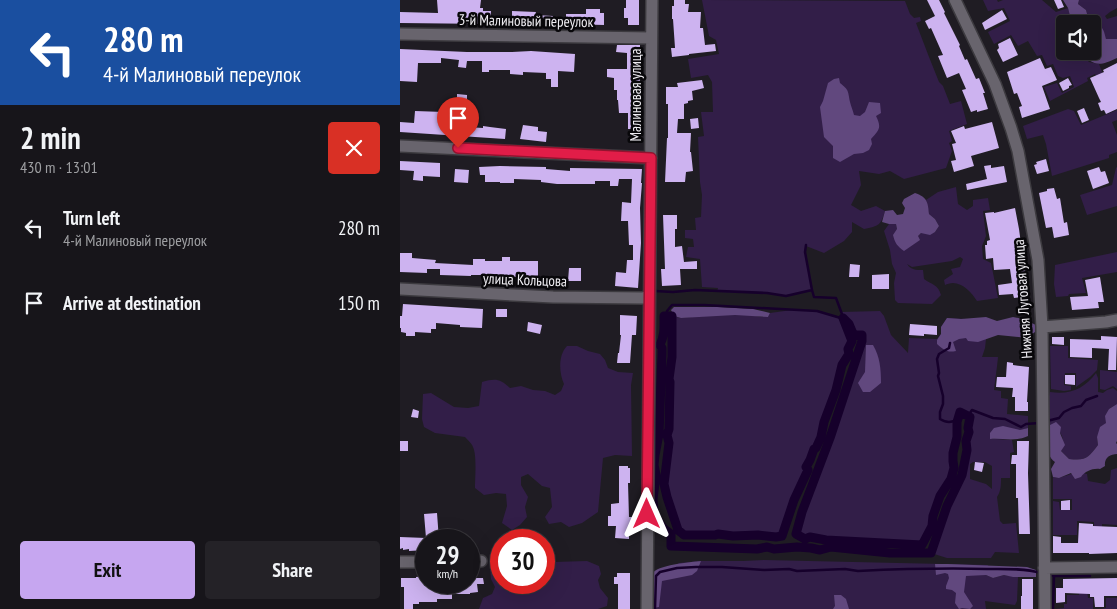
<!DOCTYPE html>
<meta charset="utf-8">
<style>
:root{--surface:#17151a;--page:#242227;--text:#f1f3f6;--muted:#9e9fa2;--line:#363439;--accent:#c6a6f0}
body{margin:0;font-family:"PT Sans Narrow",sans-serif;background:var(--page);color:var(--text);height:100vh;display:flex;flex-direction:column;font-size:19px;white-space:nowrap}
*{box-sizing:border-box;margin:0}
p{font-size:16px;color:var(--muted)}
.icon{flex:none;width:28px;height:28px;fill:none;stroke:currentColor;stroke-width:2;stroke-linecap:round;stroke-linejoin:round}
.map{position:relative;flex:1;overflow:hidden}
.details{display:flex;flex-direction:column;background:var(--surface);width:400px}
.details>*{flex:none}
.banner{background:#1a4fa0;color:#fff;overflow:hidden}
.controls{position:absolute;left:656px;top:15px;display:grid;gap:10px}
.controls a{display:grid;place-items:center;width:45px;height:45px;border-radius:5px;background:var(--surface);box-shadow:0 5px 20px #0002,0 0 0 1px var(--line);font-size:25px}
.speed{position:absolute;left:15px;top:529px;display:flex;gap:10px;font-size:25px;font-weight:700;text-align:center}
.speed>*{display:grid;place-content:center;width:65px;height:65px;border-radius:50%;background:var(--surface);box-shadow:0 5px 20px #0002,0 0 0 1px var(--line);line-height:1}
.speed small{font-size:12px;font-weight:400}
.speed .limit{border:8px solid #d22;background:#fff;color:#111}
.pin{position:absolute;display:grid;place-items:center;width:42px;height:42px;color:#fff;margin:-51px -21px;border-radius:50% 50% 50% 0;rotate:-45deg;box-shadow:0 0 5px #0007}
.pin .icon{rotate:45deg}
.me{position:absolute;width:55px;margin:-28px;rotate:0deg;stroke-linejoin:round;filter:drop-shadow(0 0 4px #0008)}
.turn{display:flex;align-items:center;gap:18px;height:105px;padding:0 20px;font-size:22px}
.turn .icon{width:65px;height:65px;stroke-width:2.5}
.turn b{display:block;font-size:35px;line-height:42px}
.round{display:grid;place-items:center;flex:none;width:52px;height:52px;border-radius:5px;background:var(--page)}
.overview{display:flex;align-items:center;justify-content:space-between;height:85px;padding:0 20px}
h1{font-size:30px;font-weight:600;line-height:38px}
.action{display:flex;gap:10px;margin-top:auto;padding:10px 20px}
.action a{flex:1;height:58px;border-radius:5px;background:var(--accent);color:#111;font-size:20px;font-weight:600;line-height:58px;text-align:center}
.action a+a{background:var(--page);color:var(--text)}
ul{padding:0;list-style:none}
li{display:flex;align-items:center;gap:15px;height:75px;padding:0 20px}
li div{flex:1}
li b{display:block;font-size:19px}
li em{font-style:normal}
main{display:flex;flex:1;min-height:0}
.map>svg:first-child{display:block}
</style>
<main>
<section class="details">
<div class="banner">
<div class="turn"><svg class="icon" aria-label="left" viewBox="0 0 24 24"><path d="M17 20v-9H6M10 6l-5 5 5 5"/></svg><div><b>280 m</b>4-й Малиновый переулок</div></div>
</div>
<div class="overview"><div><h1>2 min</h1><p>430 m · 13:01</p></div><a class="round" style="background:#d93025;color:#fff"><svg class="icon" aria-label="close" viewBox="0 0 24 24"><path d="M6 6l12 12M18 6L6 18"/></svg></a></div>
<ul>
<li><svg class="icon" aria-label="left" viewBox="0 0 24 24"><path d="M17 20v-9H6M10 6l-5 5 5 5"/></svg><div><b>Turn left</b><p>4-й Малиновый переулок</p></div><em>280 m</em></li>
<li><svg class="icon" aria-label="arrive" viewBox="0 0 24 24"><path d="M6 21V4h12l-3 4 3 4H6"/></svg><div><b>Arrive at destination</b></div><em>150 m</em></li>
</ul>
<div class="action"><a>Exit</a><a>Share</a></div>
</section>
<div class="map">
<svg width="717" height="609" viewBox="0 0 717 609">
<rect width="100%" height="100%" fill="#1f1c23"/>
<!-- green -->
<path fill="#321e48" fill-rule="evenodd" d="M302 0 505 1 510 14 514 18 520 17 521 21 516 23 529 57 539 82 543 86 550 104 561 101 567 124 549 131 552 141 549 143 552 151 546 168 504 179 490 171 479 174 459 171 461 185 451 205 461 211 476 206 485 211C481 225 479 226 464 229L452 222V232L444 241 424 253 406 246 405 252 412 290 386 296 367 293 317 292 318 288 302 287 300 259 286 257 288 247H294L293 239 285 238V230H296L295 218 301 217 302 195 300 182 298 137 304 136 301 112H313L312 82 308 75 291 78 288 59 319 54 316 40 309 36Z
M583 0H597L598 2 603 0H642L656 12 668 8 672 24H665V51H679L689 62 699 64 704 77 700 80 695 74 687 78 688 81 650 101 644 87 657 83 662 93 674 87 670 76 663 78 658 76 653 64 647 66 642 55 637 56 628 41 618 46 611 35 594 44 588 32 610 21 604 8 588 11Z
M679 0H717V8L710 12 705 16 707 19 717 16V39H706L699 24 689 21 686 10 678 4Z
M668 109 674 111 681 125 717 110V120L712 122 717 135V152L709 155V158L652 176 646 144 643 135 627 139 623 126Z
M717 167V206L687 215 680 195 712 185 716 168Z
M556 187 558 204 567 210 573 206V200L588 198 590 210 583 211 586 236 582 246 583 259 591 263 598 298 577 301C572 293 563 283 553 283 550 283 547 284 545 285L544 280 553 274 551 269 560 267 563 259 560 257 552 261 512 267 507 264C511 270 516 270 523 270L524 279C532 285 538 284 541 295L532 304 498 303 495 300 494 283 496 273 492 264 490 250 484 231 489 224 496 223 497 229 518 236 521 233 535 232 539 226 535 219 529 214 526 200 538 192Z
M717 252V272L682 278 686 293 669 294 668 296 656 297 654 284 655 265Z
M399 309 417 311 444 320 452 341 448 349 449 354 442 365 436 390 424 422 421 437 416 448 414 449 406 467 408 470 394 500 382 536 376 537 358 535 333 536 318 534 315 535H284L278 530 267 497 264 484 269 443 267 435 269 429 270 382 269 379 272 357V316L281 318 315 315H351L361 317H368L370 313Z
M480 311 484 316 491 335 508 353 509 338 537 339 541 334V327L547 318 566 319 586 339 585 348 582 357H598C597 369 595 379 594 390L601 391V398L608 399 607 414 628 416V428L590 439H596L612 440 614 452 610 453V478H601C601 485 601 491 597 497L600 521 603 524 616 523 619 553 595 552 591 558H547L531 553 547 506 562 475 567 450 566 441 569 432 568 428 570 417 560 412 558 417 557 437 553 453 554 468 551 479 540 496 533 516 532 526 522 545 426 540 410 537 405 539 396 534 402 512 430 438 462 341V335H457L454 336C451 325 445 322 441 312ZM573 462H585L592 466V489L586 484 570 479V464Z
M167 346H177L188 351 200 354 205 360 208 368 218 372 233 373 231 385 232 456 215 455 203 458 198 512 182 523 169 527 161 522 149 524 145 517 152 507 150 488 142 486 128 474 121 477V485L128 497 125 507 127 517 120 525 112 530 102 523 107 506 106 494 96 493 84 495 75 488C75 478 77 455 73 447 72 444 68 440 65 437L35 433 24 427 22 419 23 394 31 393 54 407 68 408 79 406 82 382C96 378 100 379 110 388L121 386 133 390 145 391 155 395 161 391 164 384C159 373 158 355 167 346Z
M650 346H668V358L698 360 697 370 690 377 676 387V373H665L664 385 671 386V390L664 391 651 389Z
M700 370 717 372V389L713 386 705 390 700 389Z
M696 373 698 378V392L703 393 707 390 713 388 717 391V404L709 409 706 423 697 437 698 445C688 458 686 461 669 459L661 451C663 441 665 436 656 429 654 428 650 426 649 424 644 416 648 401 650 392 670 395 684 389 696 373Z
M717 468V525L702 524V532H694V522L677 521V535H653V501L659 502 660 510H672V499H653V477C665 480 671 469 687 474L688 481 705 484 710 480 711 470Z
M364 560 588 565 586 575 593 578 604 575 618 577 617 601 615 605 585 601 586 609H255V584L279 563 301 561H343Z
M187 561 199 566 201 574 198 580 200 588 208 598 207 606 198 609H79L83 598 92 594 95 587 91 579 90 567 101 562V582H144V566L154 562Z
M680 590H687L688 598H693V609H656L664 608V604H667V595H679Z
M706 598H717V609H698L706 608Z"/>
<!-- forest -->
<path fill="#61487e" d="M663 0H679L678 4 686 10 689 21C701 26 703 25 706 39H717V58C698 67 694 66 679 51H692V24H672L668 8Z
M439 78 440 83C449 90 448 91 450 102 451 106 453 111 454 115L460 116 465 112 469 102 480 103 481 113 476 116C482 128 479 130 471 139L472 144 469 150 463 153 454 154 440 162 433 158V146L424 137 420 107 423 101 428 83 434 79Z
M515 193C527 197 528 202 529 214L535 219 539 226 535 232 530 235 521 233 518 236 520 240 504 251C497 246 495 243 493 235L497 229 496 224H489L482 222 485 211 493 210 497 215 503 214 505 208 502 203 504 199Z
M274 307H317L353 309 370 313 368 317 335 315 281 318 274 316 271 310Z
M586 317 597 321 613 317 623 319 636 325 635 332 627 338 598 335 578 342 568 341 566 338 559 339 553 342 556 351C547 353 544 350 537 344V340L541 334V327L547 318 561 319Z
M466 345H473C480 357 481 369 481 383L470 392H463L458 383 465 372Z
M717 404V441L716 443 717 444V454C710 454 704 458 705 466L700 469C693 468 685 471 681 477L675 479 671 473 659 478 653 477 651 469 655 462C644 455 648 437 650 425L656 422 661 427 660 433 665 445 661 451 669 459C686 461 688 458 698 445L697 437 700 427 706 423 705 416 709 409Z
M603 426 620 430 628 428V436C615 442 603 438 590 439V433L594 428Z
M301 561 297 571 292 575 262 581 259 607 253 608 249 606C250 597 249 581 252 574 256 565 291 562 301 561Z
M535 564H548L627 567 636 570V577H613L604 575 593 578 586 575 566 576 564 592 573 606 570 609 562 608 559 609 555 603 556 593 552 590 546 589V586L549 578 548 574 545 573 536 575Z
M434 595H441L446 599 449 609H433L435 606Z"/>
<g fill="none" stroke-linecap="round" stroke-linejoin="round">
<!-- stream -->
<path stroke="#16002b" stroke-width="2.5" d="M412 290 414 297 436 298 452 341
M255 291 273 292 295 290 367 293 386 296 412 290 405 252 406 245
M266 319 267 311 272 305H304L417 311 444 319
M550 343 549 348 539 354 537 359 539 373 538 376 543 396V404L540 412V419C547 423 551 423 558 419
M568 416 572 410 593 418 605 419 621 427 626 424 639 423
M647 421 659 418 664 412 672 408 681 406 686 400 697 396
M649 574 654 576 653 609
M654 576H690
M255 609 256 576 260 572 277 568 296 567H322L364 570 389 569 397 571 445 569 458 571C501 569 544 568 587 569 604 569 623 568 641 573"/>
<!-- canal -->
<path stroke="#16002b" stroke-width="9" d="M264 316H272V357L269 379 270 382 269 429 267 435 269 443 264 484 267 497 278 530 284 535H315L318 534 333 536 358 535 376 537 382 536 394 500 408 470 406 467 410 460 414 449 416 448 421 437 424 422 436 390 442 365 449 354 448 349 452 341 443 318 449 324 454 336 457 335H462V341L430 438 402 512 396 534 405 539 410 537 426 540 522 545 532 526 533 516 540 496 551 479 554 468 553 461V453L557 437V422L560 412 570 417 568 428 569 432 566 441 567 450 562 475 547 506 531 553H490L431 547 420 550 411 548 397 547 374 549 367 547 357 549 271 546V534L263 528 254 514 253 499 256 475 254 465 255 455 259 434 262 354V348L260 345C265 334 264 327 264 316Z"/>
</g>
<!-- building -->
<path fill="#cdb3f0" d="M37 0H81L80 8H83V11H91L90 24 0 23V12L38 13Z
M226 0H239V25H228V18H224V8H226Z
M274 0H285V4H289L288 12H301L300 28H303L305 45 315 44 316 51 289 54V55L272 57 271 48H275L273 19H272V6H274Z
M527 0H539L545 12 544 13 560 45 559 46 565 60 567 59 576 79 579 78 585 93H583L588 109 577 112V110L571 112 562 90 566 89 559 73 547 78 538 56 543 55 531 28 529 29 525 21 535 16Z
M654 0H661L664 7 658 9Z
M186 9H200V13H204V25L166 24V14H186Z
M602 10 607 19 585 30 582 23Z
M112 11 136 12 135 15 153 16 152 25 112 24Z
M610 38 618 55 603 62 597 50 599 48 598 44Z
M217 45H240V141L232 142V129H228V113H219L218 100H217V90H214V78L207 77V69H227V53L216 52Z
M0 49 67 52H112L131 51 175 54 174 72 158 71V87H151V79H146V73L123 72V75L110 74V70H89V72H82V61H67L66 68 58 67 59 60 41 58V63H18L17 82 0 81Z
M640 58 645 69 651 67 657 80 642 86 650 109 622 118 619 107 622 106 617 93 614 94 607 72Z
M717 63V109L706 114 704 110 701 111 698 103 701 102 699 98 690 78 704 72 703 70Z
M668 78 672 85 669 86V88L663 91 659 83Z
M302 80 304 88 292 91 293 100 288 101V103L284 104V119H278L277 133H291L290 152H291L293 171 286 172 285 182H265L267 138H268V104H266V87H278L277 83Z
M57 94 67 95V102H57Z
M684 108 689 120 682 123 677 111Z
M15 111 44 112V117H67L66 125H67V127L83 128V126L90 127 106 129 105 139 0 132V122L14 123Z
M298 118 299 128 291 129 290 119Z
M592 122 599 148 571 156 574 166 554 172 551 161 556 160 552 144 556 143 551 131 564 126 565 129Z
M123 125 138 127V131L147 132 146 142 120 139Z
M646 159 649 171 637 174 634 165 637 164 636 162Z
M0 161 40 163V177L23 176V181L13 180 14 171 0 170Z
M591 165V168L604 166 607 182 567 190 566 184 587 179 584 166Z
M100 166 146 167V169L170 171V168L242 169 241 183H242L240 208 241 243 238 288 215 286 216 272 226 273 227 260H233V245H229L228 221H221L222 202 231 203 232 179H219L218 186H210V181H195V184H157L141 182V180L114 179V183H100V182H85V175H80L79 167Z
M699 167 701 172 705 171 709 183 693 189 687 171Z
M55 169 69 170 68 183 54 182Z
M654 188 657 199 660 198 664 223 667 222 669 235 654 238 652 227 646 228 639 193 647 191V189Z
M615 208 619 229 628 296 614 298 613 294 599 295 598 285 612 283 610 269 594 270 593 258 586 259 585 245H587V241L590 240 585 213 594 212V213Z
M263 215H277V229H275V247L282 246 284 262 297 261V269H280L281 285 262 286 261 269H265Z
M0 253H12V258L36 260 35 263 73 265V259H85V261H102V257H110V261H138V276H130V277H86V275H71V276L40 275V269H27V273L0 272Z
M450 264 460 265 459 277H449Z
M169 268H181V281H168Z
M489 274V289H472V275Z
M700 277 704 302H698L699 308 672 310 670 297 688 296 685 280Z
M3 304 83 309 82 328 60 327V325L36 323V329H31V333L15 332V336H6V333L1 332V328H0V316H2Z
M96 309H107V317H96Z
M220 315 237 316 236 335H232L230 363H217L218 353H219L221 335H220Z
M128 322 142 325 140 334 127 331Z
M510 324 537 326V335L524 334V336L509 335Z
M701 336 717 337 716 370H708L709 349 692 348V358L670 357V339L701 340Z
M652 337H664V345L652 344Z
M607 362 613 363V365L629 367 627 402H628V411H615V397H612L613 388 596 387 597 377H606Z
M665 375H675V385L665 384Z
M13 409 19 411 18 418 11 417Z
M0 441H8V451H0Z
M617 441H629L628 473 630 534H619L618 498H616V464H611L612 455H617Z
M575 462 584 463 582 472 574 470Z
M219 466H228V468H230V483H228L229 517H232V531H229V539L215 538 216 526H208V516H211V504L219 503Z
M670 500V510H661V501Z
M37 513 39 540H26V550L9 551V549L3 550V548L0 549V537L26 538 24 514Z
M679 523 693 524V526L717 527V553L689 554V553H653V536L661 537V543H678Z
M217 573H230V609H218V584H214V577H217Z
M26 576V582H69V578H83L84 584H77L78 592 70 593V594H52V599H37V602H19V604H13V609H4V587H1V578H16V577Z
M717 578V596H704V607H695L694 597H690V594L665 593V602L656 603V588H663V579Z
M622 579H633V609H621V596H622Z"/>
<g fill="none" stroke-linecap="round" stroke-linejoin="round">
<defs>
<path id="minor" d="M555 0 595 84 611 128 618 151 638 260 642 327 645 609
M0 34 251 38
M0 146 251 158
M0 289 153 297 243 298 249 296
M642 327 706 322 717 320
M69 561H81
M0 562H26
M644 568 717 567
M247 609 252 0"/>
</defs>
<!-- minor casing -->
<use href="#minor" stroke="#3c3a3f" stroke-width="14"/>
<!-- minor -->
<use href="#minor" stroke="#68646d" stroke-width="11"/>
</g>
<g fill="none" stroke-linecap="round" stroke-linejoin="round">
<defs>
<path id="route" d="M58 148 251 158 247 514"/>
</defs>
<!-- route casing -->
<use href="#route" stroke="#92132f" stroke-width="12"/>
<!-- route -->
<use href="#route" stroke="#e11d48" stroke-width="9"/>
</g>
<g text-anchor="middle" stroke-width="5" stroke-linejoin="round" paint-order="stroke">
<!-- street labels -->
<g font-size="15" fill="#efedf2" stroke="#08070a">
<text transform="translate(126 21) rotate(1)" y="5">3-й Малиновый переулок</text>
<text transform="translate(236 95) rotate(-90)" y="5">Малиновая улица</text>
<text transform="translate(125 280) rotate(2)" y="5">улица Кольцова</text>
<text transform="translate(623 299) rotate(-94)" y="5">Нижняя Луговая улица</text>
</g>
</g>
</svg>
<div class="controls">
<a><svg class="icon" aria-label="sound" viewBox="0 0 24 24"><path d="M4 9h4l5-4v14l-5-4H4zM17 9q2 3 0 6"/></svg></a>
</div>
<div class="speed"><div>29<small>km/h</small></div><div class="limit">30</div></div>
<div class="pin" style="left:58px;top:148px;background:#d93025"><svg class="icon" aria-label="arrive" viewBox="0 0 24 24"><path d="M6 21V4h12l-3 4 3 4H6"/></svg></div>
<svg class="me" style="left:247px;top:514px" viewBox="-20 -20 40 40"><path d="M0-17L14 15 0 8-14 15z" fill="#e11d48" stroke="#fff" stroke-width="4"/></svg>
</div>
</main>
